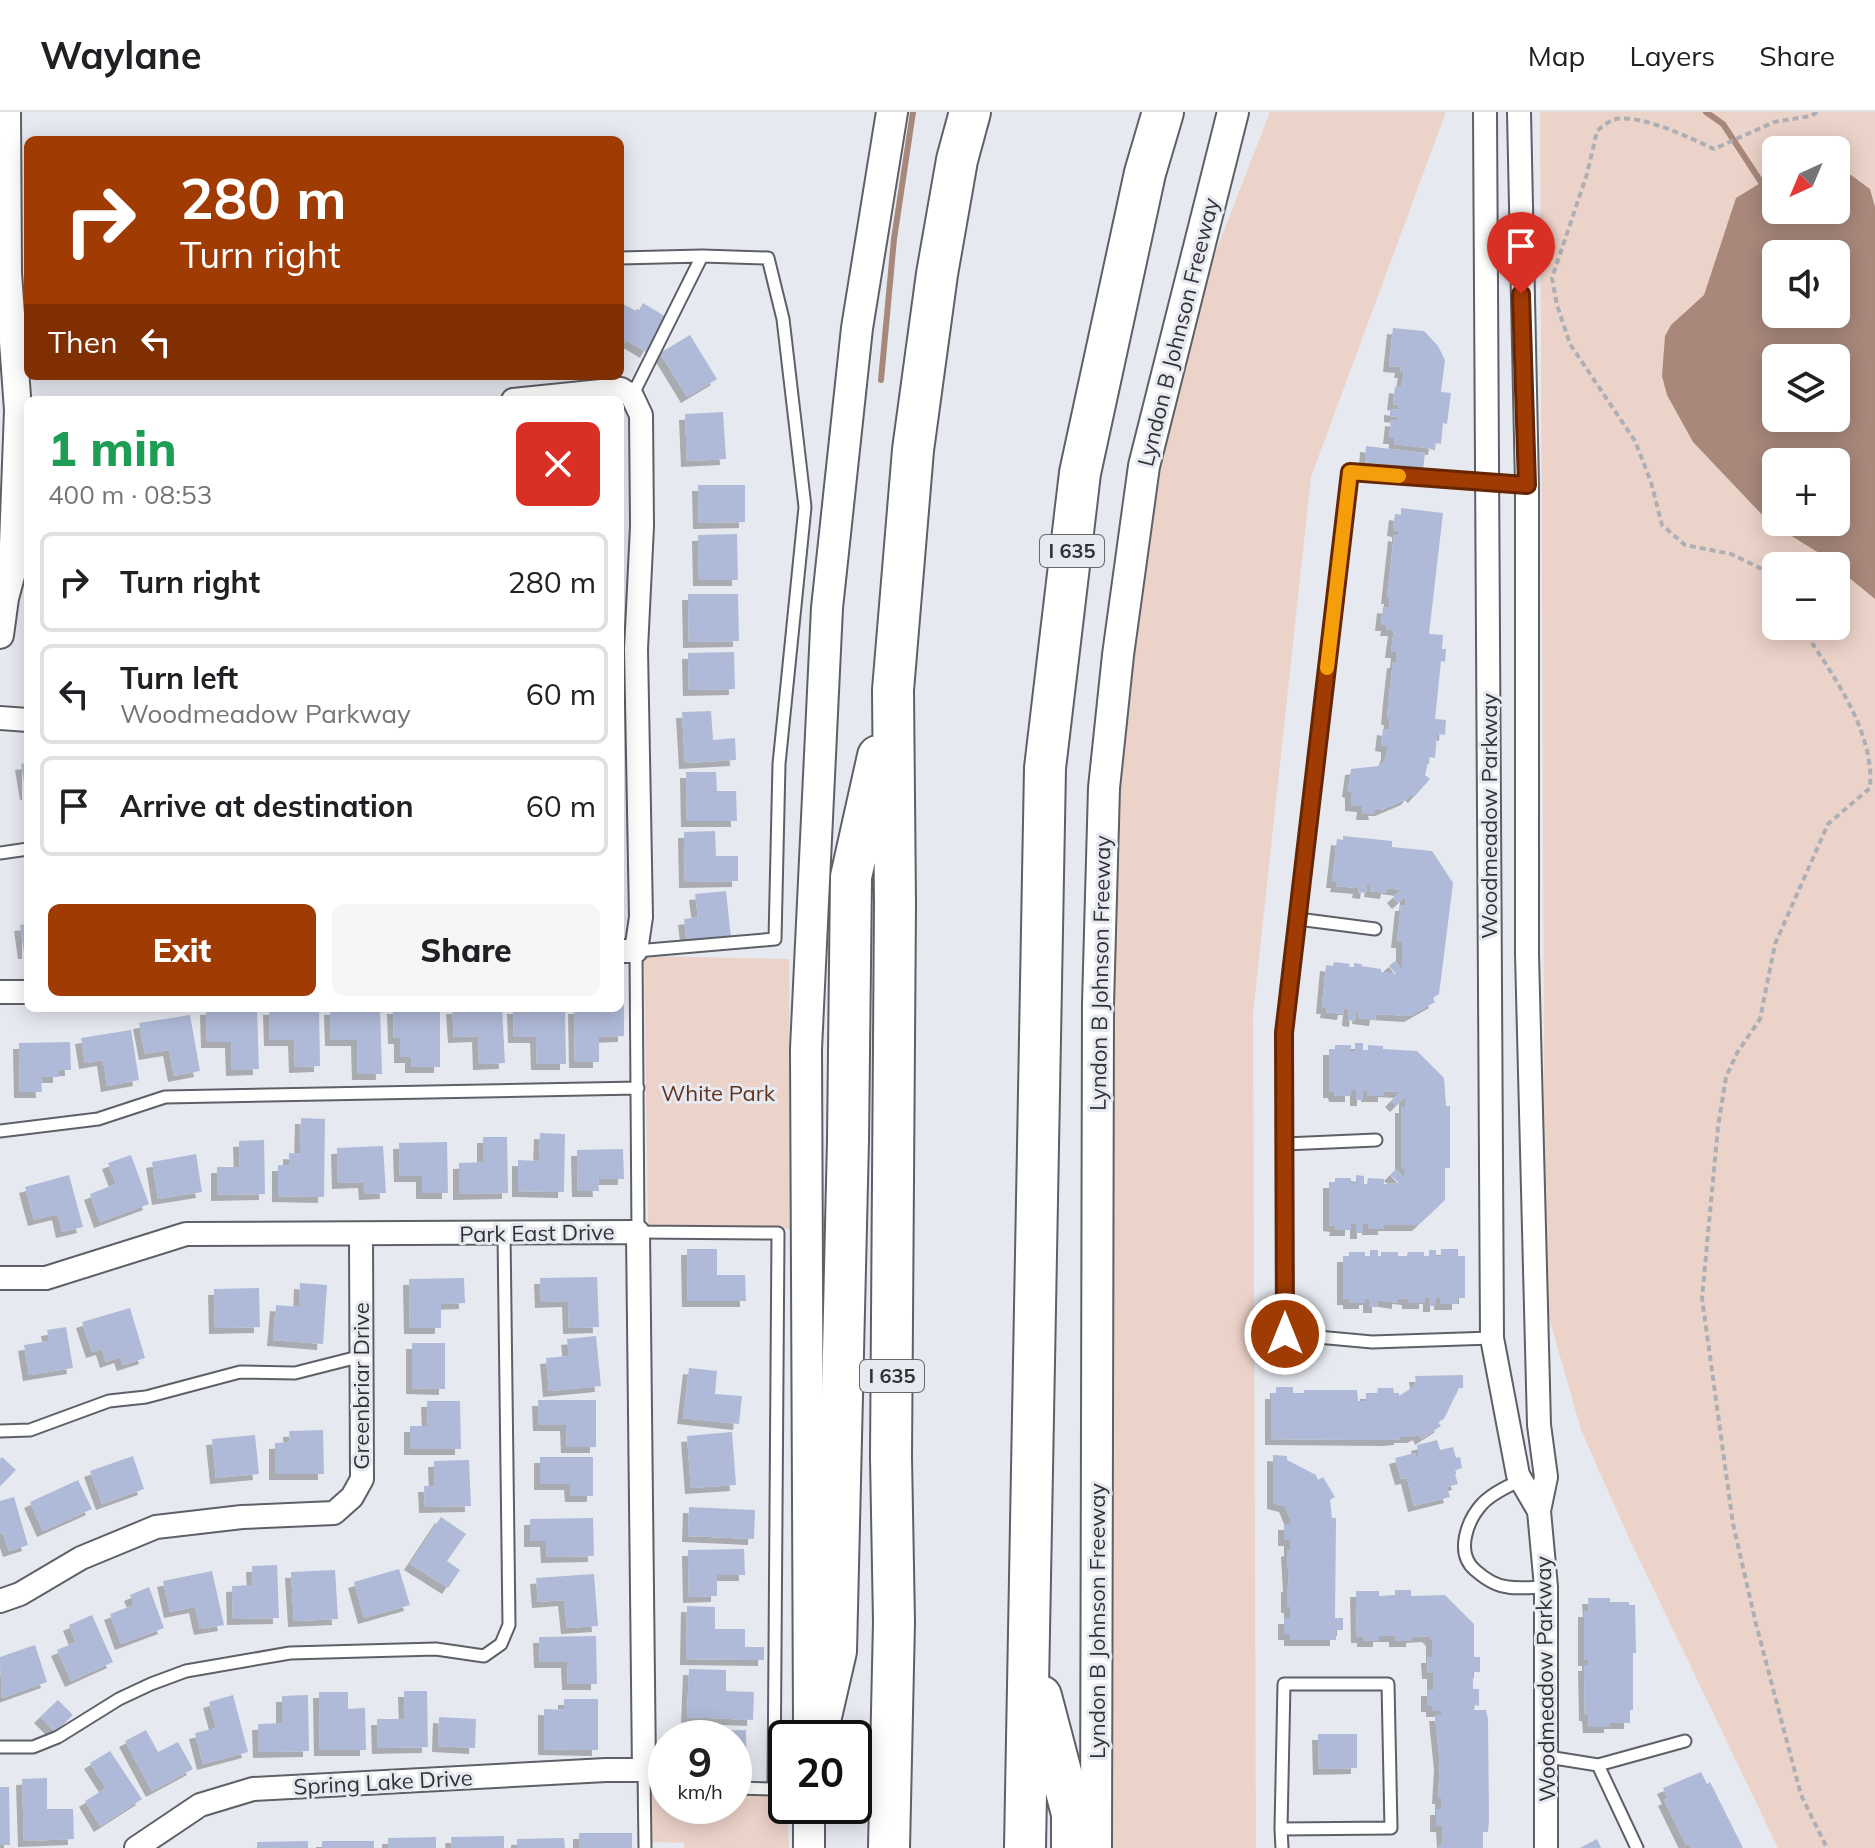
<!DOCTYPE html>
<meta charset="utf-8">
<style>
:root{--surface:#fff;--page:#f6f6f6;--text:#202124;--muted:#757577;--line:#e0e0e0;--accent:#9f3b03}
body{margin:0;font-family:Mulish,sans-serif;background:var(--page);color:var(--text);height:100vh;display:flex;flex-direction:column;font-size:30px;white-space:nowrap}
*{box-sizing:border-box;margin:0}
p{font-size:26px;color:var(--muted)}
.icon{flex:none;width:44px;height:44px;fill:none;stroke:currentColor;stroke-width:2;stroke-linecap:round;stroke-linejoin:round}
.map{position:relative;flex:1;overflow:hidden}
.details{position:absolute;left:24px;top:284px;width:600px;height:616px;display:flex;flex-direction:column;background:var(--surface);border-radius:12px;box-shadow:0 4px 20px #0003}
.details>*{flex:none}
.banner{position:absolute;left:24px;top:24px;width:600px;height:244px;border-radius:12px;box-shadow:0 4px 20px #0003;background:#9f3b03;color:#fff;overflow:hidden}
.needle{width:52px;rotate:224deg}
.fabs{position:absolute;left:1762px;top:24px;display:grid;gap:16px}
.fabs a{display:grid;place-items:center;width:88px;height:88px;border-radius:12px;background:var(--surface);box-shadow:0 4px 20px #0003;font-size:40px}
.speed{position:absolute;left:648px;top:1608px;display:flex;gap:16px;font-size:40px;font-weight:700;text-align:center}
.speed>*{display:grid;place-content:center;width:104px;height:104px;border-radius:50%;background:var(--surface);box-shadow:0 4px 20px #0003;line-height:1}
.speed small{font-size:20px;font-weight:400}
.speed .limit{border:4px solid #111;border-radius:12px;background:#fff;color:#111}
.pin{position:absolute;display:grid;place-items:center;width:68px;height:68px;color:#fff;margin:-82px -34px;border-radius:50% 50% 50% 0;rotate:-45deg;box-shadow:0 0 8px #0007}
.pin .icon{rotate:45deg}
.me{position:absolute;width:88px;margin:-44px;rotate:0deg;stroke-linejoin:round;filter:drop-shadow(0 0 6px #0008)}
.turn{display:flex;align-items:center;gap:28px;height:168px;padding:0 24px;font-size:36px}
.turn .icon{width:104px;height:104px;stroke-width:2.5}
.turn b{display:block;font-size:56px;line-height:68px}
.then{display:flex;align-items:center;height:76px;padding:0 24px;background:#0003;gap:16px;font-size:30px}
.round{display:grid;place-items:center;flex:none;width:84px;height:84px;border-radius:12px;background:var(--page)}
.summary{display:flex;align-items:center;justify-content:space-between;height:136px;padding:0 24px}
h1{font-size:48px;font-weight:800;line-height:60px;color:#1e9e55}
.action{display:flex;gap:16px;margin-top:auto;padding:16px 24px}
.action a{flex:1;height:92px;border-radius:12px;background:var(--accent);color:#fff;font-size:32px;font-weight:800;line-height:92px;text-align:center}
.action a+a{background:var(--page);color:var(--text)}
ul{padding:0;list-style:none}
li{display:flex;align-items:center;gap:24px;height:100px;margin:0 16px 12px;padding:0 8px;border:4px solid var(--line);border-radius:12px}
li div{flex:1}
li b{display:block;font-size:30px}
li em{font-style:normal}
header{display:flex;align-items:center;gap:48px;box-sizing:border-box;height:112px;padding:0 40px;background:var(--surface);border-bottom:2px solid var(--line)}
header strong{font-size:38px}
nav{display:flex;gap:44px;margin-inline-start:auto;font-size:28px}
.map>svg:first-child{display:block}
</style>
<header>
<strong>Waylane</strong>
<nav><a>Map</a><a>Layers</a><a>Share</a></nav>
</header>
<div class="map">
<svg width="1875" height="1736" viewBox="0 0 1875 1736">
<defs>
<filter id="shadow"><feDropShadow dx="-6" dy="6" stdDeviation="0" flood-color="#0004"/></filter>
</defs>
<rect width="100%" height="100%" fill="#e7e9f1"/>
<!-- green -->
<path fill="#ecd3c9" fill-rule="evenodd" d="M1270 0H1446L1311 365 1253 902 1256 1736H1093L1089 729 1094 619 1132 355Z
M1540 0H1875V1736H1778L1628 1424 1581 1318 1545 1192ZM1776 38H1836V98H1776ZM1776 142H1836V202H1776ZM1776 246H1836V306H1776ZM1776 350H1836V410H1776ZM1776 454H1836V514H1776Z
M644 844 789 847 791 1117 648 1115Z
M651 1682H666V1694H734V1682L786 1683 789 1736H684V1731L651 1730Z"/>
<!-- water -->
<path fill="#a8887b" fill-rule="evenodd" d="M1789 27 1813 38H1776V98H1836V52L1870 77 1875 95V487L1819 441 1769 410 1693 330 1667 283 1662 264 1665 224 1671 213 1704 183 1736 86 1762 70 1775 30ZM1836 142V202H1776V142ZM1836 246V306H1776V246ZM1776 350H1836V410H1776Z"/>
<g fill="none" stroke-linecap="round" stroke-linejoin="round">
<!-- stream -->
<path stroke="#a8887b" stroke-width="6" d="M1706 0 1723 12 1765 76
M881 268 894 127 913 0"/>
</g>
<!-- building -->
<path fill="#afbad8" filter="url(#shadow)" d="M621 191 638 200 643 191 666 205 646 240 626 228 620 238Z
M1393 216 1424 219 1438 234 1445 248 1441 280 1451 281 1447 312 1443 311 1441 332 1435 331 1434 337 1394 332 1395 326H1389L1391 308 1397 309 1398 305 1390 304V297L1398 298 1399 293 1393 292 1395 275 1401 276 1404 260H1400L1401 255 1389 254Z
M690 223 717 267 687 285 660 241Z
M723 300 726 347 687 349 685 302Z
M1366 334 1425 341 1423 358 1365 350Z
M698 373H745V410L699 411Z
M1401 396 1443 401 1429 522 1443 523 1442 537H1446L1445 550 1441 549 1435 607 1446 608 1445 623 1437 622 1435 646 1429 645 1425 663 1430 667 1414 685 1411 682 1407 687 1381 698H1374L1375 702H1362L1363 694 1351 693V680L1348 679 1351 657 1378 654 1384 649 1387 641V634L1381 633 1383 617 1389 618 1390 607H1387L1389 585 1393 550H1396L1397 540H1391L1394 518H1386L1387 513H1381L1383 495 1389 496 1390 486H1387L1394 423 1398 424V419L1393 418 1395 402 1401 403Z
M737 422 738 468H699L698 423Z
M688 482H738L739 529 689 530Z
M734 540 735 577 689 578 688 541Z
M711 599 713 628 735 626 736 648 685 651 682 600Z
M28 651V682H26L21 652Z
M686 660H716L717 679H736L737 709H687Z
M715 719 716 744H738V769L685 770 684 720Z
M1343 724 1392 729V735L1432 739 1453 771 1439 882 1433 886 1435 890 1410 904 1376 902 1375 908 1358 906 1359 900 1356 899 1355 909 1348 908 1349 897H1344L1343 902 1326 900 1327 896H1322L1326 853 1333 854 1334 850 1350 852 1349 855H1354V851L1362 852 1361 854 1381 857V860L1396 862 1389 854 1395 849 1402 858V830H1397L1401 793H1405L1406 784 1398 791 1393 785 1401 778 1387 776 1386 781 1370 779 1371 773H1367L1366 781 1358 780 1359 776 1336 774 1337 770H1332L1337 727 1343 728Z
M726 779 731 826 687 832 684 807 698 805 695 782Z
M28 812V841H24L20 813Z
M620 893H624V924L599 925V950H575L574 896H620Z
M257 896 259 957 232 958 231 930H207L206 897Z
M319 896 320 954 295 955 294 928H270L269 897Z
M352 896H380L382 962H358L357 928H331L330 897Z
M393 896H440V955H411V945H400V926H394Z
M452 896H502L505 951 479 952 478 924 454 925Z
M513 896H565L566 952H537L536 925H514Z
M190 903 200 959 174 964 169 938 145 942 139 911Z
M131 918 139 968 107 974 103 948 85 951 81 926Z
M70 930 71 958H59V965H41L42 980H20L19 931Z
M1355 931H1363V938H1368V933L1383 934V937L1417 939 1444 966 1446 994H1450V1056H1445V1088L1418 1113H1384V1117H1368V1112H1363V1121H1356V1112L1351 1111V1118H1335L1336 1114 1329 1113V1070H1335V1066H1351V1071H1356V1063L1364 1064V1072H1367L1368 1066 1384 1067V1072L1399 1071 1390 1063 1396 1057 1404 1066V1057H1401V995H1405V985L1396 994 1391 989 1400 980 1384 979V984H1367V979H1363V988H1356V978H1351V984H1335L1334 980H1329V937H1335V933H1351V939H1355Z
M301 1006 325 1007 324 1085 278 1084V1053H289V1041L300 1042Z
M540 1021 565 1022 564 1080 518 1079V1048L539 1049Z
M483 1025H507L508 1081 459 1082V1051L483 1050Z
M264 1028 265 1082 217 1083V1055H240L239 1029Z
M447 1030 448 1081H422V1064H400L399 1031Z
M383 1034 386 1081 365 1082 364 1070 338 1071 337 1036Z
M623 1037 624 1067H598L599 1079H578L577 1038Z
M196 1042 202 1080 158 1087 152 1050Z
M131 1043 149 1092 100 1110 90 1082 116 1072 108 1051Z
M69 1063 83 1115 62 1120 58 1102 34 1108 25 1075Z
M687 1137H717V1163H745L746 1189H688Z
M1441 1137H1458V1144H1465V1186H1458V1192H1440V1186H1436V1194H1429V1186H1425V1191H1408V1187L1398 1186V1191L1378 1188V1195H1369V1187H1365V1191H1349V1187H1343V1144H1349V1140H1365V1144H1370V1138H1378V1144H1381V1140H1398V1144H1407L1408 1140H1424V1144H1429V1138H1436V1144H1441Z
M597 1165 599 1215 569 1216 568 1189 541 1190 540 1166Z
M464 1166 465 1191 441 1192V1216H410L409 1167Z
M300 1171 327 1173 323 1232 273 1228 276 1193 299 1195Z
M259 1176 260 1215 215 1216 214 1177Z
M130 1196 145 1246 123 1253 120 1245 106 1250 102 1237 92 1240 82 1210Z
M66 1215 73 1256 29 1263 24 1233 49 1229 47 1218Z
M596 1224 601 1274 549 1279 546 1246 569 1244 567 1227Z
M412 1231H445V1277L412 1276Z
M689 1256 717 1259 715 1282 742 1284 739 1312 683 1306Z
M1463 1263V1276H1459L1444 1307 1438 1310 1441 1314 1421 1327 1419 1322 1413 1325H1400V1327L1389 1328 1271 1327V1281H1276V1275H1293V1281H1304V1278H1357L1358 1289H1366V1281H1377L1378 1276H1393L1394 1281H1399V1284L1413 1275 1416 1271 1415 1264Z
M538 1288H596V1335H567L566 1313H539Z
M427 1289H460L461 1337H410V1314H428Z
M323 1318 324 1362H275V1331L290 1330 289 1319Z
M732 1320 736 1373 691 1376 687 1324Z
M255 1323 259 1362 216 1366 212 1327Z
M1437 1328 1440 1338 1453 1335 1456 1346 1460 1345 1462 1356 1454 1359 1458 1372 1447 1375 1450 1385 1414 1394 1407 1366 1401 1367 1395 1346 1415 1341 1416 1345 1419 1344 1417 1333Z
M1273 1343 1287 1344V1348L1316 1363 1318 1368 1323 1365 1335 1385 1330 1388 1332 1406H1336L1335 1506H1343V1518H1336V1528H1290V1522H1284V1506H1290V1495H1287V1474H1289L1287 1439 1290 1438V1428H1284V1412H1290V1406L1285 1394 1273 1391Z
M133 1344 144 1377 102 1392 90 1359Z
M2 1345 16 1358 0 1374V1347Z
M540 1345H593V1384H571L570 1372H540Z
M469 1348 471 1394 425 1395 424 1374H435L434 1349Z
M78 1368 92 1397 43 1419 30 1390Z
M14 1385 28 1433 9 1439 3 1421 0 1422V1389Z
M689 1395 755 1398 754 1427 688 1424Z
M441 1405 466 1422 447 1449 460 1458 448 1476 410 1452Z
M593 1406 594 1444 547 1445 546 1429H530V1407Z
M744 1437 745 1463H717V1484L689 1485 688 1438Z
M277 1453 279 1506 233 1507 232 1474 253 1473 252 1454Z
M399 1457 410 1493 364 1506 354 1470Z
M335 1458 338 1507 294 1509 291 1460Z
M212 1459 224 1513 200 1517 195 1495 170 1500 163 1469Z
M594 1462 598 1514 567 1516 564 1488 538 1490 536 1466Z
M149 1475 164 1516 121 1532 110 1502 134 1493 130 1483Z
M1395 1478H1411V1484L1445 1483 1474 1512V1545H1480V1560H1473V1577H1479V1594L1475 1593 1474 1598H1486L1488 1607 1489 1708 1488 1720H1483V1736H1438L1443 1730 1442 1714H1436V1697H1441V1686H1438L1440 1652 1435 1603H1441V1599H1432V1594H1427V1578H1433V1561H1428L1427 1545H1432V1528L1428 1524 1412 1525V1529H1395V1524H1379V1529H1363V1525H1357L1356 1479H1379V1484L1395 1483Z
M1588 1486H1610V1490H1629V1493H1635L1636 1541H1633V1598H1630V1611H1610V1615H1589L1588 1603H1585L1584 1553H1588V1548H1584V1499H1589Z
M687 1494 715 1495V1517H745V1535H764V1548L686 1547Z
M92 1503 113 1550 71 1569 57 1538 76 1530 69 1513Z
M596 1524 597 1572H568L567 1550H540L539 1525Z
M35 1533 47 1570 2 1586 0 1545Z
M689 1557 726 1558V1579L754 1580 753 1608 687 1605Z
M404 1579H427L428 1635 378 1636 377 1607H405Z
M319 1580H348V1597L365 1596 366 1638H320Z
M233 1583 248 1640 203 1652 195 1621 216 1616 209 1590Z
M308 1583 309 1639 259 1640 258 1612 282 1611V1584Z
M564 1587H598V1638L544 1637V1597L564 1598Z
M58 1588 73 1603 55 1620 40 1605Z
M439 1605 476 1607 475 1636 438 1634Z
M146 1618 158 1640 178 1630 193 1657 152 1679 125 1629Z
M746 1618 747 1667H734V1626H688V1619Z
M1318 1622H1357V1656L1319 1657Z
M110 1639 142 1687 100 1714 85 1689 106 1676 90 1651Z
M1701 1660 1707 1672 1710 1670 1743 1736H1691L1689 1732 1686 1733 1664 1688 1668 1686 1663 1676Z
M47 1666V1697H73L74 1727 24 1729 22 1667Z
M0 1675H9L10 1733H0Z
M579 1721H632V1736H579Z
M504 1724V1736H452L451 1725Z
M436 1725V1736H388V1726Z
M564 1726 565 1736H517V1727Z
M1597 1727 1601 1736H1580Z
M308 1729V1736H257V1730Z
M322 1729H374V1736H322Z"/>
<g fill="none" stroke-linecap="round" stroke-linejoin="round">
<defs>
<path id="service" d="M620 146 702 144 768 146 783 207 805 395 779 652 775 827 636 839 638 1120 778 1121 774 1677 734 1676
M632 284 702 144
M0 741 28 737
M1298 807 1375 817
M0 1019 98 1007 165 985 638 976
M1285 1032 1376 1028
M1492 1226 1372 1230 1285 1222 1284 921 1350 360 1527 373
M0 1319 30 1318 109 1289 146 1285 240 1260 295 1261 362 1244
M1521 1368C1508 1374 1493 1381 1483 1391 1467 1408 1455 1441 1475 1458 1484 1466 1496 1474 1508 1475 1520 1477 1534 1475 1546 1475
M1284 1572H1388L1391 1716 1281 1717Z
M0 1635H33L58 1625 119 1587 151 1572 186 1559 290 1541 436 1537 484 1544 501 1532 509 1513 504 1121
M1548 1645 1598 1653 1685 1629
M1598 1653 1637 1736
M644 1658 645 1736
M644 1658 661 1675H666
M1281 1717 1282 1736"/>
<path id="minor" d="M1485 0 1492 1226 1518 1363 1539 1399
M1519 0 1527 373V842L1539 1313 1546 1365 1539 1399 1546 1475V1736
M513 288 621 277 632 284 641 303 642 414 636 537 641 805 636 839H620
M0 606 28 608
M0 880H28
M0 1166H46L186 1122 638 1120 644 1658H606L253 1677 200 1693 136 1736
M0 1489 20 1482 81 1446 156 1415 242 1405 334 1401 352 1385 362 1367 361 1123"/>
<path id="tertiary" d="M0 523 5 486 12 460 18 298 8 161 7 0"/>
<path id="secondary" d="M809 1609 806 937 827 496 857 216 892 0
M809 1694V1736
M1096 1736 1098 892 1104 676 1118 543 1144 354 1233 0"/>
<path id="motorway" d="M1041 1584 1072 1702V1736
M816 1626 836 1539 848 1028 851 765 878 644
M889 1736 894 1510 891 1345 895 791 893 578 913 338 937 162 957 48 970 0
M1025 1736 1045 656 1080 361 1145 61 1163 0"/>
</defs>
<!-- service casing -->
<use href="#service" stroke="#5d6066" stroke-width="15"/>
<!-- minor casing -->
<use href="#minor" stroke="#5d6066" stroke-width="26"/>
<!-- tertiary casing -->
<use href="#tertiary" stroke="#5d6066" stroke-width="30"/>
<!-- secondary casing -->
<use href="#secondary" stroke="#5d6066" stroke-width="34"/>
<!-- motorway casing -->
<use href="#motorway" stroke="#5d6066" stroke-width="44"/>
<!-- path -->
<path stroke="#adafb5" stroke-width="4" stroke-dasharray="6 4" stroke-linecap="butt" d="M1776 471 1760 456 1731 442 1685 433 1662 413 1651 370 1635 329 1570 232 1557 193 1552 166 1587 62 1597 19C1602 15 1607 11 1612 8 1638 0 1690 26 1714 37L1774 10 1811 4 1817 0
M1801 514C1831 561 1875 618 1870 676L1828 712 1775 832 1760 907 1737 941 1726 965 1718 1015 1702 1186 1733 1412 1756 1512 1801 1683 1827 1736"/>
<!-- service -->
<use href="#service" stroke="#fff" stroke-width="11"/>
<!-- minor -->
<use href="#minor" stroke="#fff" stroke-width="22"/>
<!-- tertiary -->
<use href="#tertiary" stroke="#fff" stroke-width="26"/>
<!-- secondary -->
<use href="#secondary" stroke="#fff" stroke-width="30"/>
<!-- motorway -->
<use href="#motorway" stroke="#fff" stroke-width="40"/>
</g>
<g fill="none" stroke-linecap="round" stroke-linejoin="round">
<defs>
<path id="route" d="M1285 1222 1284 921 1350 360 1527 373 1521 182"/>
</defs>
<!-- route casing -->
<use href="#route" stroke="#672602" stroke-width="20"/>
<!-- route -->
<use href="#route" stroke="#9f3b03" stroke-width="14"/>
<!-- slow -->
<path stroke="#f59e0b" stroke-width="14" d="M1327 556 1350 360 1399 364"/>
</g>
<g text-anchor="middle" stroke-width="6" stroke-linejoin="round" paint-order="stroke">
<!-- shield labels -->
<g fill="#e7e9f1" stroke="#68696d" stroke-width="2">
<rect x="1040" y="423" width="64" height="32" rx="6"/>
<rect x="860" y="1248" width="64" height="32" rx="6"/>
</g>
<g font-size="20" font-weight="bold" fill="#313235">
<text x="1072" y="446">I 635</text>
<text x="892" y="1271">I 635</text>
</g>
<!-- street labels -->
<g font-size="22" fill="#313235" stroke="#e7e9f1">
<text transform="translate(1178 220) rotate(-76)" y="8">Lyndon B Johnson Freeway</text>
<text transform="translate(1489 704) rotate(-90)" y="8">Woodmeadow Parkway</text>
<text transform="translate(1100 861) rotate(-89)" y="8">Lyndon B Johnson Freeway</text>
<text transform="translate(537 1121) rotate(-1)" y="8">Park East Drive</text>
<text transform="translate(361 1274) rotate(-90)" y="8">Greenbriar Drive</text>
<text transform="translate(1097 1509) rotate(-90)" y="8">Lyndon B Johnson Freeway</text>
<text transform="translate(1545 1567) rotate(-91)" y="8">Woodmeadow Parkway</text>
<text transform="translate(383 1670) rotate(-3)" y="8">Spring Lake Drive</text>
</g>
<!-- park labels -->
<g font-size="22" fill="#61321f" stroke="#e7e9f1">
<text x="718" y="989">White Park</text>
</g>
</g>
</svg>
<div class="fabs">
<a><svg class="needle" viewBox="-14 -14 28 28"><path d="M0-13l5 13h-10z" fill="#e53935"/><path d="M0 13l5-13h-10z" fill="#757577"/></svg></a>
<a><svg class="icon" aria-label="sound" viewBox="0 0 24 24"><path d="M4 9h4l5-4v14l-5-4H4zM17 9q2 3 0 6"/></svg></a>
<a><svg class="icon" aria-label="layers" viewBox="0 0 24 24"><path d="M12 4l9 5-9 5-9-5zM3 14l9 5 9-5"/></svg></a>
<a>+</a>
<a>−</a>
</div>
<div class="speed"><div>9<small>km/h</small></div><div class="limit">20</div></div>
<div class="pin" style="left:1521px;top:182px;background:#d93025"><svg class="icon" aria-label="arrive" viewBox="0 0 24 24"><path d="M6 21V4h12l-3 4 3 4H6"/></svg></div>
<svg class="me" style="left:1285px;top:1222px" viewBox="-20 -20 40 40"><circle r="17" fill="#9f3b03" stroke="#fff" stroke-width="3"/><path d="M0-11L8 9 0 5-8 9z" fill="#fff"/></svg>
<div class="banner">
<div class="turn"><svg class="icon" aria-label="right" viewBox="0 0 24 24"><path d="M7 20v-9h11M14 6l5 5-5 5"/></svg><div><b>280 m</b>Turn right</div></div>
<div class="then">Then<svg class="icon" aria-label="left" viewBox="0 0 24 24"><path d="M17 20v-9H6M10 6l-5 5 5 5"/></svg></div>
</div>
<section class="details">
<div class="summary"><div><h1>1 min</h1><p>400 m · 08:53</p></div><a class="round" style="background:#d93025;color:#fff"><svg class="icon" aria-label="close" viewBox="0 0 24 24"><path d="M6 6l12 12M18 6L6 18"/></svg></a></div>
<ul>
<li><svg class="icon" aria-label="right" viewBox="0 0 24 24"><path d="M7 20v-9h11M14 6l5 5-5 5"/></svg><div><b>Turn right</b></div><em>280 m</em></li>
<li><svg class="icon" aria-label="left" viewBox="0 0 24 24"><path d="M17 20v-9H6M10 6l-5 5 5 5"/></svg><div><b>Turn left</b><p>Woodmeadow Parkway</p></div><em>60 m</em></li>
<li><svg class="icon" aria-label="arrive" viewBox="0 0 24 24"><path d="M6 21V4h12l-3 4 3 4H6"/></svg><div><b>Arrive at destination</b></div><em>60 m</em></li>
</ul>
<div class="action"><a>Exit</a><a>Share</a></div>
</section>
</div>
